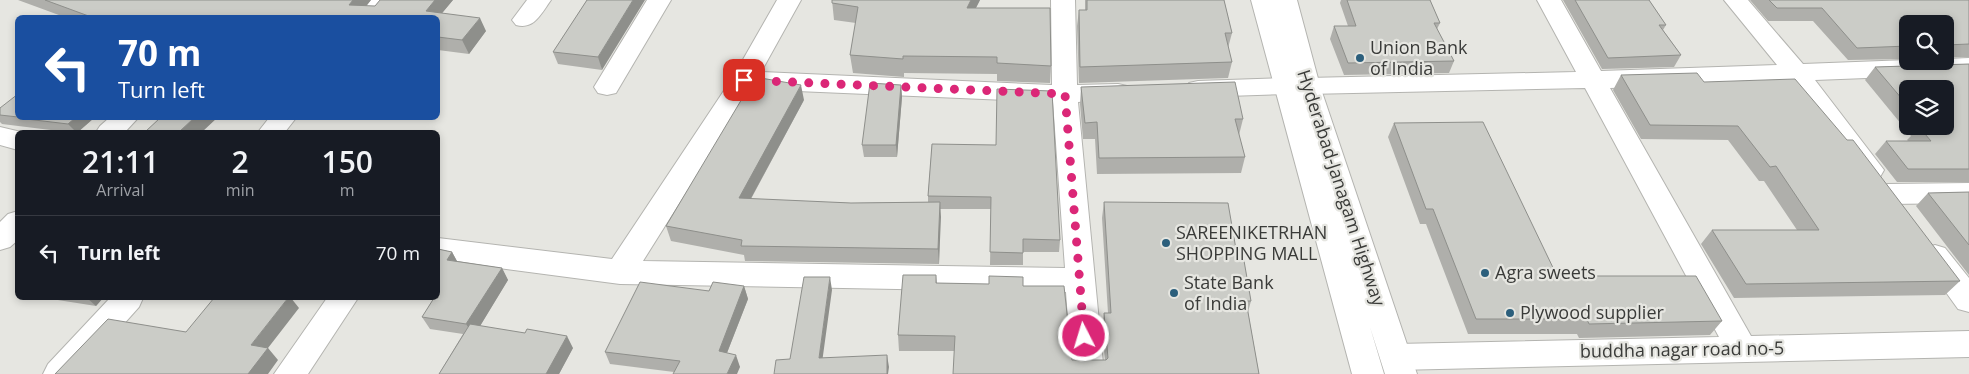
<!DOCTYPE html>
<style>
:root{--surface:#171b24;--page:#242831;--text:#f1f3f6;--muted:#9ea1a6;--line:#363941}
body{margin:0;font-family:"Open Sans",sans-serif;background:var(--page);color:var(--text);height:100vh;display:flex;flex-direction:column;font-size:19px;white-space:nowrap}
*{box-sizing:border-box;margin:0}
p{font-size:16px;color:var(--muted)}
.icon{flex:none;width:28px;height:28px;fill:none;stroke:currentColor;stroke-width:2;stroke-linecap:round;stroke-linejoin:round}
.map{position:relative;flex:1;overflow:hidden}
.side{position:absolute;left:15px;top:130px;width:425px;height:170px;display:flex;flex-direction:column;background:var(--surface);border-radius:8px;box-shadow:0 2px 8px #0003}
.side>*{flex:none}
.top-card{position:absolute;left:15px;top:15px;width:425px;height:105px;border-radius:8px;box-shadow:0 2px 8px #0003;background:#1a4fa0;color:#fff;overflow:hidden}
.fabs{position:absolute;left:1899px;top:15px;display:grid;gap:10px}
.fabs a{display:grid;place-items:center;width:55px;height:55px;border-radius:8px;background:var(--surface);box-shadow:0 2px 8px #0003;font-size:25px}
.pin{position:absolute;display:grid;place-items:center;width:42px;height:42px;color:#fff;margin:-21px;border-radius:10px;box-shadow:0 2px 8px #0006}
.me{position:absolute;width:55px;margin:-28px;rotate:355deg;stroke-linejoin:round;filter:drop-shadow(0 0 4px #0008)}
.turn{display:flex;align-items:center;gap:18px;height:105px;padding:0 20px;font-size:22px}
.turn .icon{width:65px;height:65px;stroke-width:2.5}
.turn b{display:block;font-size:35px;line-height:42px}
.eta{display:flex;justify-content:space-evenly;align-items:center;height:85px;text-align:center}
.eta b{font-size:30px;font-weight:600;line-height:35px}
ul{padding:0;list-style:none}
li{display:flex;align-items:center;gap:15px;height:75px;padding:0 20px;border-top:1px solid var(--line)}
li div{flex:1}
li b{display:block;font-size:19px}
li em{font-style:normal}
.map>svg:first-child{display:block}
</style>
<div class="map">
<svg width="1969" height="374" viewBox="0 0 1969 374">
<rect width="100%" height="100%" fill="#e6e6e1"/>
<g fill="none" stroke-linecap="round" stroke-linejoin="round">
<defs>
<path id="minor" d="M348 0H392L394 3 390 8 382 10 352 5Z
M527 0H551C541 14 534 30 516 25L512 20Z
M647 0H671L616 93 607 95 598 93 594 87Z
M777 0H801L761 72 1052 85 1051 0H1075L1077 85 1118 84 1127 86 1131 92 1127 98 1078 102 1104 374H1072L1066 292 620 284 438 260V238L612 259 733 77ZM751 89 1053 102 1065 268 643 261Z
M1537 0H1561L1601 71 1777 65 1724 0H1748L1803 64 1908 60 1945 61V59L1969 58V74L1815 80 1884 170 1880 177 1870 180 1860 177 1790 81 1610 88 1751 336 1969 331V357L1396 370 1385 366 1380 357 1385 348 1396 344 1719 337 1585 88 1307 94 1297 90 1287 94 1198 97 1189 95 1185 89 1189 83 1198 81 1287 78 1297 82 1307 78 1576 72Z
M109 118H138L125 132H96L100 126Z
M269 118H296L285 132H258Z
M0 127 21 132H18V150L0 145Z
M1969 183V203L1888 204 1878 201 1874 194 1878 187 1888 184Z
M18 211V240L10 247 0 250V222L8 214Z
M1935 245 1945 248 1969 278V312L1958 309 1920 256 1925 248Z
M110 298H143L139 307 79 374H43L48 364Z
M327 298H358L308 374H274Z"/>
<path id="highway" d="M1251 0H1297L1320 86 1417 374H1385L1370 327 1384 374H1352Z"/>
</defs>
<!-- minor casing -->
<use href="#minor" stroke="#b4b4b0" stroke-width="2"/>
<!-- highway casing -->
<use href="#highway" stroke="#b4b4b0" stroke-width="2"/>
<!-- minor -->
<use href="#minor" fill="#fff" fill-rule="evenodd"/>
<!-- highway -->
<use href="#highway" fill="#fff" fill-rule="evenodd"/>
</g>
<!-- wall -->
<path fill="#afafab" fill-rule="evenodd" d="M18 0H371L366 6H375L380 0H453L442 13 486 31 469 54 438 50V18H67Z
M587 0 602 70 558 64 553 52Z
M832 0H980L976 8 1051 66 1050 83 997 81V74L904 73V77L853 73 850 55 856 23 834 20Z
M1085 0H1224L1232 33 1228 48 1232 62 1228 78 1079 83 1077 26 1079 10H1085Z
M1341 0H1430L1440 23 1437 29 1454 61 1449 73 1344 75 1330 39 1334 26H1348L1340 3Z
M1563 0H1649L1666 25 1663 30 1681 55 1674 67 1602 69Z
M1750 0H1969V57H1945V24H1908V59L1848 60 1813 21H1768Z
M1969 64V182H1897L1875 154 1886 141H1908L1907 140 1911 136 1865 80 1875 67ZM1908 89 1945 126H1908Z
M1621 75 1704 82 1960 281 1945 295 1734 298 1701 244 1712 230H1797L1764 181H1759L1728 140 1641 139 1613 90Z
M901 85 902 97 897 157H864L862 145Z
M1081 87 1243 119 1239 135 1245 157 1241 173 1097 174 1095 139H1083L1080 104Z
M804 100 751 199 851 203 928 202V196L932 144 1060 240 1059 252H1023V265H990L991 209H940L939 264 745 261 744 255 671 241 666 226Z
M0 108 18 118H94L78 132H67L2 124 0 122Z
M1394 123 1557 276 1722 321 1710 335 1579 338 1577 334H1468L1426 224H1420L1388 137Z
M1969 192V275L1916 206 1928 193Z
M1104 202 1237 255 1251 301 1248 312 1259 374 954 351H899L898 335 936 275 937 283 1023 286 1072 360H1105L1102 329 1104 313H1108L1102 218Z
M438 249 452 252 457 261 502 268 508 280 480 326 573 348 559 374H439L463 334 430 329 422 317 433 300 418 298H438Z
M744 286 748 299 727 353 740 367 674 372 610 364 605 352 709 291Z
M45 298H103L96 306Z"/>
<!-- shaded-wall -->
<path fill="#8e8f8b" d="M353 0H371L357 18 349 5Z
M435 0H453L438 18 426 11Z
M633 0H645L602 70 598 57Z
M971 0H980L967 25V8Z
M480 18 486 31 469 54 462 40Z
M801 85 804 100 743 213 739 198Z
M901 85 902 97 897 157 896 145Z
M75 118H94L78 132H76L68 124Z
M194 118H217L202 132H181L180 131Z
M940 202 941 217 939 264 938 249Z
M452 252 459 265 447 260Z
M502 268 508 280 474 336 466 324Z
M830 277 832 290 821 370 819 358Z
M744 286 748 299 723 363 719 351Z
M87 298H103L96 306Z
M288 298H291L299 308 268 348 278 360 268 374H248L251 345Z
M567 336 573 348 559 374H546Z
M736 355 740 367 737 374H727Z
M887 355 889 367 888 374H887Z"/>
<!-- building -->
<path fill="#cbccc7" stroke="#8e8f8b" d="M45 0H353L349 5 375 6 380 0H435L426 11 480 18 462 40 438 37V18H94Z
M587 0H633L598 57 553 52Z
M832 0H971L967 8H1050L1051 66 997 63V57L903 56V59L850 55 858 7 832 3Z
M1087 0H1224L1232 33H1225L1232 62 1080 67 1079 10H1087Z
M1347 0H1430L1440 23H1434L1454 61 1348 63 1334 26H1356Z
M1575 0H1649L1666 25H1659L1681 55 1608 58Z
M1769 0H1969V44L1945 45V24H1908V46L1857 48 1822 8H1777Z
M1969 64V169H1908L1886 141H1931L1919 127H1926L1925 126H1945V89H1908V106L1875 67Z
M1697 73 1704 82 1795 79 1847 140H1853L1960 281 1746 284 1712 230H1819L1776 166 1770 167 1738 126 1650 125 1621 75Z
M755 77 801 85 739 198 851 203 940 202 938 249 741 246 742 240 666 226Z
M1235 82 1243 119H1235L1245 157 1099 158 1097 122 1085 123 1081 87Z
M870 83 901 85 896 145H862Z
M997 89 1052 91 1060 240 1023 239V253L990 252 991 197 928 196 932 144 996 145Z
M18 94V117L0 115V108Z
M18 118H75L68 124Z
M160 118H194L180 131 191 132H145Z
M1483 122 1557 276H1696L1722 321 1589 324 1587 319H1476L1433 209H1426L1394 123Z
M1969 192V245L1928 193Z
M1104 202 1228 203 1237 255H1243L1251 301H1246L1259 374H953L955 336 898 335 903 275H936V283L989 284V276L1023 277V286H1064L1072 360H1106L1108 358 1104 313H1111Z
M438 249 452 252 447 260 502 268 466 324 422 317 434 298H438V293L439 290 438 289Z
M804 277H830L819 358 887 355V374H774L776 360 790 359Z
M640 282 709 291 713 282 744 286 719 351 736 355 727 374H673L680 361 605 352Z
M214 298H288L251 345 268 348 248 374H55L108 319 186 332Z
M470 324 525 333 527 329 567 336 546 374H439Z"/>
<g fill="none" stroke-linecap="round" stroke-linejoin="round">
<!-- route -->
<path stroke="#db2777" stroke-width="9" stroke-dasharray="0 16.2" d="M744 80 1065 94 1084 336"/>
</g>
<!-- markers -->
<g fill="#2c5f7c" stroke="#e6e6e1" stroke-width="2">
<circle cx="1360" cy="58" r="5"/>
<circle cx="1166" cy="243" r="5"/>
<circle cx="1485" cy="273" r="5"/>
<circle cx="1174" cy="293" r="5"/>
<circle cx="1510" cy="313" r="5"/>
</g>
<g text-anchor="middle" stroke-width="4.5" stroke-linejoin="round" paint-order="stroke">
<!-- poi labels -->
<g font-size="18" fill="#3a3b39" stroke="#e6e6e1" text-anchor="start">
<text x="1370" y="54">Union Bank<tspan x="1370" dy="21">of India</tspan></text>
<text x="1176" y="239">SAREENIKETRHAN<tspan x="1176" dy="21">SHOPPING MALL</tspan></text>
<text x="1495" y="279">Agra sweets</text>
<text x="1184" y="289">State Bank<tspan x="1184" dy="21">of India</tspan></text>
<text x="1520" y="319">Plywood supplier</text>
</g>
<!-- street labels -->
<g font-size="18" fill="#3a3b39" stroke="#e6e6e1">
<text transform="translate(1341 188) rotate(72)" y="6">Hyderabad-Janagam Highway</text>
<text transform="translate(1682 350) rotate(-1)" y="6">buddha nagar road no-5</text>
</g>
</g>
</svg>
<div class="fabs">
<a><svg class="icon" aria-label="search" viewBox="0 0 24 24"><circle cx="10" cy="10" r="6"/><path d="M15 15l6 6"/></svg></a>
<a><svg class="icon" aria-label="layers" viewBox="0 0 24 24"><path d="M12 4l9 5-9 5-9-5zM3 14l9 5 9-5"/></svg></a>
</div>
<div class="pin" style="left:744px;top:80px;background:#d93025"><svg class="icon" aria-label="arrive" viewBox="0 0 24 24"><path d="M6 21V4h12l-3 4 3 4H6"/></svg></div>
<svg class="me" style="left:1084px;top:336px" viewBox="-20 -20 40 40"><circle r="17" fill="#db2777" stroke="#fff" stroke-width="3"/><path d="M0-11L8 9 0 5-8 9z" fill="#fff"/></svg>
<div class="top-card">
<div class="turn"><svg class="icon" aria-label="left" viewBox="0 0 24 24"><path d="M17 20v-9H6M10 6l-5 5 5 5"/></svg><div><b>70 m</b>Turn left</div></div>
</div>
<section class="side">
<div class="eta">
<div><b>21:11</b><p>Arrival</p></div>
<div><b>2</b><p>min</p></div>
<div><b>150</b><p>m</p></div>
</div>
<ul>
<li><svg class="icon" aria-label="left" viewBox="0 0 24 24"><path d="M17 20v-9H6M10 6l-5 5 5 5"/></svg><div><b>Turn left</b></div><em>70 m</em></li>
</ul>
</section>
</div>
